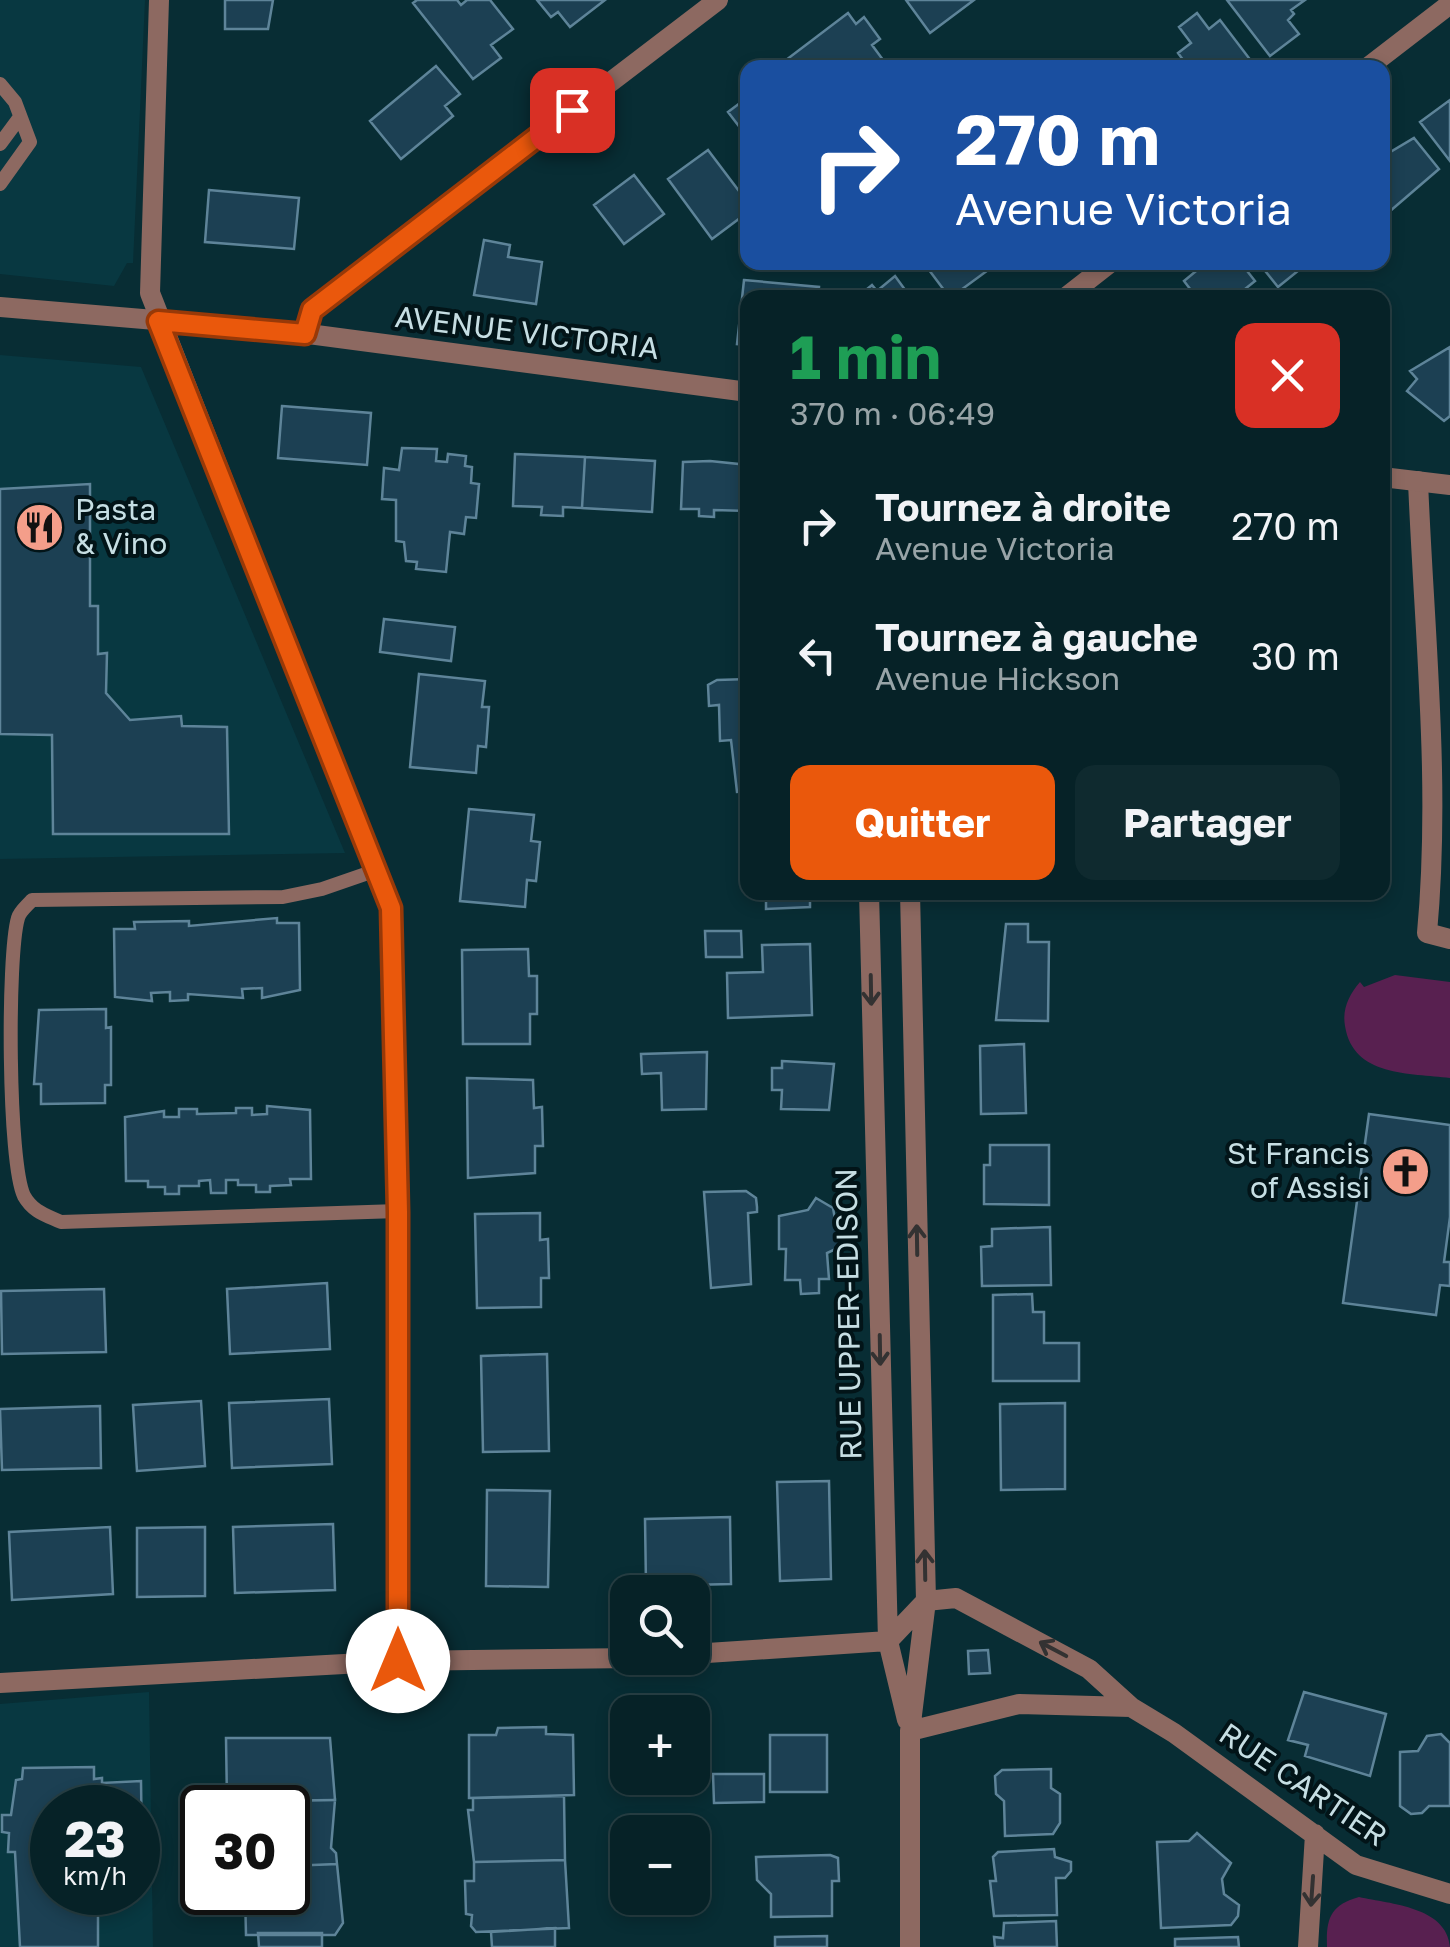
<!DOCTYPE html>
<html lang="fr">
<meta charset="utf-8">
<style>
:root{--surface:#062227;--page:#0f2a2f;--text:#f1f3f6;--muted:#98a4a7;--line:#273f44;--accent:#ea580c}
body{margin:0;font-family:"Golos Text",sans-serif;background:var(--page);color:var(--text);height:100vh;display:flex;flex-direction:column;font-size:38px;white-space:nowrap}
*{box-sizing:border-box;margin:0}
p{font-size:32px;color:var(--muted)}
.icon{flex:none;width:55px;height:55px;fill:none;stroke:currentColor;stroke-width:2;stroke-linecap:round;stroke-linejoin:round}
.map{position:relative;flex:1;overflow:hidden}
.sheet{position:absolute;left:740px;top:290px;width:650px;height:610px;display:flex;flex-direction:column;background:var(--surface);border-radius:20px;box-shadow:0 5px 15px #0003,0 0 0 2px var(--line)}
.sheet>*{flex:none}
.top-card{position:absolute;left:740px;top:60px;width:650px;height:210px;border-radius:20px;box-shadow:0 5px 15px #0003,0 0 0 2px var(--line);background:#1a4fa0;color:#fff;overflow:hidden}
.buttons{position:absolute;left:610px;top:1575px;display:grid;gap:20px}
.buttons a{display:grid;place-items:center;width:100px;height:100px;border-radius:20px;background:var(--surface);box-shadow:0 5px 15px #0003,0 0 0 2px var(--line);font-size:50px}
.speed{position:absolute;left:30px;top:1785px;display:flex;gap:20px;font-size:50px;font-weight:700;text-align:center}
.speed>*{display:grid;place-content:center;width:130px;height:130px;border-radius:50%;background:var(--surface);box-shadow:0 5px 15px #0003,0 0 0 2px var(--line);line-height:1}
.speed small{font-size:25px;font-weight:400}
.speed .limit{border:5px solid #111;border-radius:15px;background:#fff;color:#111}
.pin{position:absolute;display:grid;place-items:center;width:85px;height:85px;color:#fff;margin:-42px;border-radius:20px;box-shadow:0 5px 15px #0006}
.me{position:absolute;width:110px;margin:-55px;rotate:0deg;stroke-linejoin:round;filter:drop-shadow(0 0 8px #0008)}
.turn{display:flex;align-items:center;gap:35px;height:210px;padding:0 50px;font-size:45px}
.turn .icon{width:130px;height:130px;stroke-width:2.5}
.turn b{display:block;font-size:70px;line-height:85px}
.round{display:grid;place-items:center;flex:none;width:105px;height:105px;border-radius:20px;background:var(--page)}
.head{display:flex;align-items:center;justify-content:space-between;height:170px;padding:0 50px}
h1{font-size:60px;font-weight:700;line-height:75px;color:#1e9e55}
.cta{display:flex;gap:20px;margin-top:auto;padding:20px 50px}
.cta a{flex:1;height:115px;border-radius:20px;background:var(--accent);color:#fff;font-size:40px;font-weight:700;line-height:115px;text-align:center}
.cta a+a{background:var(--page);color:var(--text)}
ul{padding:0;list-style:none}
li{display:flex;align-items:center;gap:30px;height:130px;padding:0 50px}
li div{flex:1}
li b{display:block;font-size:38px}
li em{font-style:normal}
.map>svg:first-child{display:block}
</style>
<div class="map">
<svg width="1450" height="1947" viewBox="0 0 1450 1947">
<rect width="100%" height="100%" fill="#082d34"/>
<!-- built -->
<path fill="#083841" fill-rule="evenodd" d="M0 0H145L133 263H127L114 286 0 274Z
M0 355 141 367 345 853 0 859Z
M149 1692 153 1947H0V1704ZM52 1808H138V1892H52Z"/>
<!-- green -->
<path fill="#582050" d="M1395 975 1450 982V1078C1410 1073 1353 1077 1345 1026 1342 1009 1349 995 1360 982L1364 987Z
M1359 1897C1391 1904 1447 1907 1450 1947H1327C1326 1919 1330 1905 1359 1897Z"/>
<!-- building -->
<path fill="#1c4053" stroke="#5e8499" stroke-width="2.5" d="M225 0H273L268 29H225Z
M417 0H457L461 5 467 0H490L513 29 491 45 501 58 473 79 413 3Z
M537 0H605L570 27 558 12 551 17Z
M906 0H974L930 33Z
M1227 0H1305L1291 10 1294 14 1288 20 1299 34 1270 56Z
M848 13 856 24 864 17 880 39 872 45 889 68H791L786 60Z
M1197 13 1209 29 1220 20 1255 66 1189 68 1178 53 1191 43 1179 27Z
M436 66 460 94 445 106 453 116 401 159 370 121Z
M748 97V138L728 112Z
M1450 100V161L1420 122Z
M1414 138 1439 169 1382 218V157Z
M708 150 748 203V212L712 239 668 179Z
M634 175 664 214 624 244 594 205Z
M209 190 299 198 294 249 205 242Z
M484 240 510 245 508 257 542 262 536 304 474 295Z
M923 262H993L995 265 950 298Z
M1207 262 1219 269 1227 262H1240L1255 281 1240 293 1243 298H1197L1184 281Z
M1258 262H1309L1278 287Z
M895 276 911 298H856L872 285 877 291Z
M744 280 819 287 818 298H748V345L737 344Z
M1450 347V416L1444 421 1407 391 1417 379 1410 371Z
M282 406 371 413 367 465 278 458Z
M402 448 437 449 436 461 447 462 448 454 466 456 465 466 472 467 471 483 479 484 476 518 466 517 464 534 450 532 446 572 416 569 417 562 406 561 404 542 396 541V500L382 499 384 468 399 470Z
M515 454 585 457 582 508 563 507V516L541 515 542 507 513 506Z
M585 457 655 461 652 512 582 508Z
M710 461 748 465V511L714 510V517L699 516V509H681L683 462Z
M90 484V606H98V654L107 653 106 693 130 720 181 716 182 726 227 727 229 834H53L52 735 0 734V489Z
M384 619 455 627 451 661 380 652Z
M419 674 485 681 482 707H489L486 747 478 746 476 773 410 767Z
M748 679V791L737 792 731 740 720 741 719 705 709 706 708 685 717 680Z
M469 809 534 815 531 841 540 842 536 881 527 880 525 907 460 901Z
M766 892H810V907L766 909Z
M1011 892H1081V897L1011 900Z
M277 918V923H299L300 990 262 998V988L242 989 243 998 188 994V1000L170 1001V992L151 993 152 1001 115 997 114 929H135L134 922 189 921V926Z
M1006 924H1028V942H1049L1048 1021 996 1020Z
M705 931H741L742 957H706Z
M810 944 812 1015 728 1018 727 973 763 972 762 945Z
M528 949 529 976H537V1014H530V1044H463L462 950Z
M106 1009V1028L111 1027V1085H105V1103L41 1104V1084H34L39 1010Z
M1024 1044 1026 1113 981 1114 980 1046Z
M707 1052 706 1109 662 1110 661 1073 642 1074 641 1054Z
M782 1061 834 1064 829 1110 781 1109 782 1090H772V1068H782Z
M467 1078 533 1080 534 1108 542 1107 543 1146H535V1173L468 1178Z
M267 1106 310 1110 311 1179H290L291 1185 270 1186V1192H256V1185H238V1180H226V1193H211L210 1180 199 1181V1186H179V1194H165V1187H148V1181H126L125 1117 164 1111V1117H179V1109H197V1114L236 1113V1108H252V1115L267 1114Z
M1369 1114 1450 1125V1217L1444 1262H1450V1286L1440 1285 1436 1315 1343 1303Z
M990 1145H1049V1205L984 1204V1165H990Z
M746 1191 756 1198 757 1207V1212L748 1213 751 1284 711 1288 704 1192Z
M816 1198 833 1208 840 1247 827 1253 829 1279H819V1293L801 1294 800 1280H785L786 1249H779V1216L808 1210Z
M540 1213V1240L548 1239 549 1278H541V1307L477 1308 475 1214Z
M1050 1227 1051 1285 982 1286 981 1247 992 1246V1229Z
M327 1283 330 1349 230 1354 227 1289Z
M104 1289 106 1352 2 1354 1 1291Z
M1032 1294 1033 1312H1044V1343H1079V1381H993V1295Z
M547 1354 549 1451 483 1452 481 1356Z
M329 1399 332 1464 232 1468 229 1403Z
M201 1401 205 1466 137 1471 133 1405Z
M1065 1403V1489L1001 1490 1000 1404Z
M100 1406 101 1468 2 1470 0 1409Z
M829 1481 831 1579 780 1581 777 1482Z
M487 1490 550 1491 548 1587 486 1586Z
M730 1517 731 1584 646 1586 645 1519Z
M333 1524 335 1590 235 1593 233 1527Z
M110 1527 113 1594 12 1600 9 1532Z
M205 1527V1596L137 1597V1528Z
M988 1650 990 1673 969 1674 968 1651Z
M1304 1692 1386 1714 1370 1776 1305 1756 1308 1745 1288 1740Z
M546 1727V1734L573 1735 574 1795 469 1798V1735H496L498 1728Z
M1441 1734 1450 1743V1806H1429L1422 1813 1411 1814 1400 1806V1752L1418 1751 1427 1736Z
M770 1735H827V1792H770Z
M226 1738H330L335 1800 227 1802Z
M94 1767V1779L102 1778V1783L141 1781 142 1851H138V1808H52V1892H98V1947H20L15 1852H8L9 1833 2 1832V1815H11L16 1780 22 1779 23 1768Z
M1051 1769V1788L1060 1794V1823L1053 1834 1005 1836 1004 1801 996 1794 995 1776 1002 1770Z
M713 1774H764V1802L714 1803Z
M645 1778H687V1788H645Z
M564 1796 565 1860 474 1862 468 1810H473V1798Z
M335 1800 331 1848 336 1853 337 1864 288 1866V1808H244V1801Z
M1197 1833 1231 1863 1222 1879 1224 1894 1239 1905 1238 1916 1231 1925 1161 1928 1157 1842 1189 1841Z
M1054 1849 1055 1857 1071 1862V1871L1065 1878H1056L1057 1915 994 1916 990 1881H996L993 1857 998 1852Z
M830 1855 838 1858 839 1881H832V1916L771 1917V1894L757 1880 756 1857Z
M565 1860 569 1928 476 1932 471 1926 472 1915 466 1914 465 1881H474V1862Z
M337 1864 343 1923 335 1935H246L245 1892H288V1866Z
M1056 1921 1057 1947H995L994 1937 1003 1938 1004 1923Z
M555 1928V1947H492L491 1932Z
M258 1933H322V1947H259Z
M827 1936V1947H775V1937Z
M1238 1937 1239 1947H1175V1939Z"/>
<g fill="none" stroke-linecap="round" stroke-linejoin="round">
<!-- service -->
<path stroke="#8d6961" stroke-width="14" d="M0 84 15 102 30 142 0 184
M0 144 20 117
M377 870 322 889 283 897 32 900C27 906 20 911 18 918 7 956 8 1163 24 1196 33 1212 46 1215 61 1222L398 1211"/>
<!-- minor -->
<path stroke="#8d6961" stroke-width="20" d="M159 0 150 293 391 908 398 1211V1661
M1367 68 1450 4
M1065 298 1111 262
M305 334 312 310 718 0
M1418 481C1424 631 1441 783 1427 933L1450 939
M869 892 888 1641 907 1720
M910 892 926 1601 910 1731V1947
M692 1654 888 1641 926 1601 956 1598 1089 1669 1131 1707 1174 1733 1356 1865 1450 1894
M0 1683 398 1661 634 1658
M910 1731 1019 1704 1131 1707
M1308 1947 1315 1834"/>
<!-- tertiary -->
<path stroke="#8d6961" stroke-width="20" d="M0 307 286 331 748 392
M1382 477 1450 485"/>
</g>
<!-- one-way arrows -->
<defs><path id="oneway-shaft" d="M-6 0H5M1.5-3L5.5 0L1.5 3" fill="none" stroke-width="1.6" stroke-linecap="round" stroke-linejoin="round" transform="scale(2.5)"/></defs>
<g stroke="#333232">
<use href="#oneway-shaft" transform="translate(871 990) rotate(89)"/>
<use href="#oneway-shaft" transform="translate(917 1240) rotate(-91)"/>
<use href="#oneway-shaft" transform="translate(880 1350) rotate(89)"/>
<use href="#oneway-shaft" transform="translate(925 1565) rotate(-91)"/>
<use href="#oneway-shaft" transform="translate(1053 1649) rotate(-152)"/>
<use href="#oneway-shaft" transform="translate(1312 1891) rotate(94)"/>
</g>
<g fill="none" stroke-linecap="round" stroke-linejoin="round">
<defs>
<path id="route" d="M398 1661V1212L391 908 158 321 305 334 312 310 572 110"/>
</defs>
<!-- route casing -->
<use href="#route" stroke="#983908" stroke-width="25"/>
<!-- route -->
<use href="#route" stroke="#ea580c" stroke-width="18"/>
</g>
<!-- icons -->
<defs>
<symbol id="restaurant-disc" viewBox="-11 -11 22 22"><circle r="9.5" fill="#f49e8a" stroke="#021418"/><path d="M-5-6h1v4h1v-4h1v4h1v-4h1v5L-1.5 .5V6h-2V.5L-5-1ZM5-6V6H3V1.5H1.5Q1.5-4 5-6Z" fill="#111"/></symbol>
<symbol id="church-disc" viewBox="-11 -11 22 22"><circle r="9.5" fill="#f49e8a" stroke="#021418"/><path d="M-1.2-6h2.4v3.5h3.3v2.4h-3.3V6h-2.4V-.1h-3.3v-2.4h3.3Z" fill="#111"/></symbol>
</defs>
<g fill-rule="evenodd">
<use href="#restaurant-disc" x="12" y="500" width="55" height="55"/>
<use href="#church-disc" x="1378" y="1144" width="55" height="55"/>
</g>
<g text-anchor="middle" stroke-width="8" stroke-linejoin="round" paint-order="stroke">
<!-- street labels -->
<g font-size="30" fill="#c6dee3" stroke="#021418">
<text transform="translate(527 333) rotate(7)" y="10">AVENUE VICTORIA</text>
<text transform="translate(849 1314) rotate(-91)" y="10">RUE UPPER-EDISON</text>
<text transform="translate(1303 1785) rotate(34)" y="10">RUE CARTIER</text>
</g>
<!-- poi labels -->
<g font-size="30" fill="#c6dee3" stroke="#021418" text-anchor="start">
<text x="75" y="520">Pasta<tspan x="75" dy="34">&amp; Vino</tspan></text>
<text x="1370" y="1164" text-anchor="end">St Francis<tspan x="1370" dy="34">of Assisi</tspan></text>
</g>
</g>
</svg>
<div class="buttons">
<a><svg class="icon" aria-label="search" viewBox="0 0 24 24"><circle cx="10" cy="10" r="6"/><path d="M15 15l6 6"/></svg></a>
<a>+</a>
<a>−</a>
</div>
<div class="speed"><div>23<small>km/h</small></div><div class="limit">30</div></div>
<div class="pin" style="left:572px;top:110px;background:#d93025"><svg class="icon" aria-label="arrive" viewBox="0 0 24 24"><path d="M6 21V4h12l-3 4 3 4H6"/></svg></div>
<svg class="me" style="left:398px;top:1661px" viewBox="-20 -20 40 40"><circle r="19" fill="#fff"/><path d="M0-13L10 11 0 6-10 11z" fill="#ea580c"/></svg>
<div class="top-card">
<div class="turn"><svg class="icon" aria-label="right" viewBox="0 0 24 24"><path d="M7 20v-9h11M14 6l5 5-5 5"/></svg><div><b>270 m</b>Avenue Victoria</div></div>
</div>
<section class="sheet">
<div class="head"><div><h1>1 min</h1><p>370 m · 06:49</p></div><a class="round" style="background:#d93025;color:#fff"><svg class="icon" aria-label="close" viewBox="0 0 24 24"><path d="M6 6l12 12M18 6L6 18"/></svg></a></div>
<ul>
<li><svg class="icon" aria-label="right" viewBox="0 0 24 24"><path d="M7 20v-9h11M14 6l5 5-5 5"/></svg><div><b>Tournez à droite</b><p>Avenue Victoria</p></div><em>270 m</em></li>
<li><svg class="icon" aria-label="left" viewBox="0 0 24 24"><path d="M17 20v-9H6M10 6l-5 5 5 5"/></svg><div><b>Tournez à gauche</b><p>Avenue Hickson</p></div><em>30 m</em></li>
</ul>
<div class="cta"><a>Quitter</a><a>Partager</a></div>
</section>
</div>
